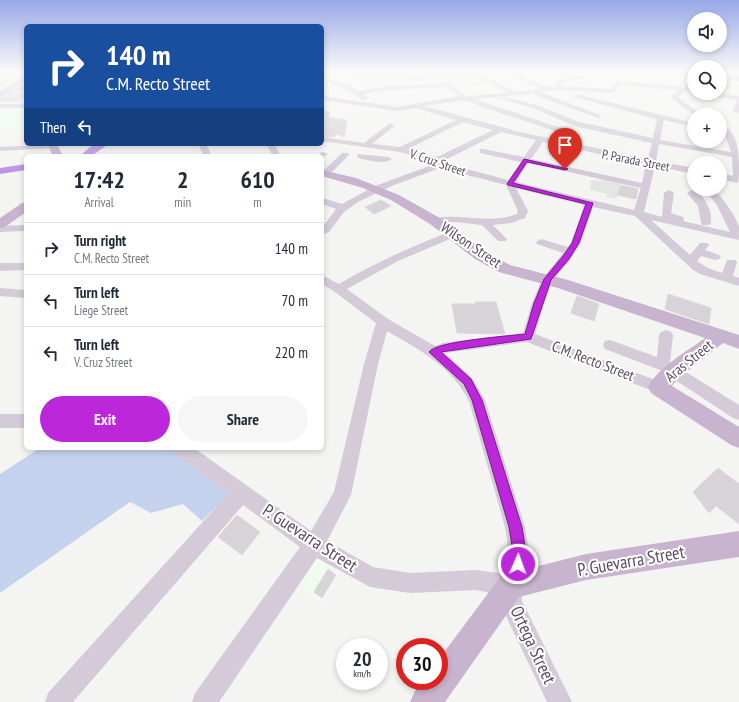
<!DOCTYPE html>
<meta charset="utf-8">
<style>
:root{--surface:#fff;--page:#f6f6f7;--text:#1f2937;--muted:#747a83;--line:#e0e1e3;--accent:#bd27da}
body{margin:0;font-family:"PT Sans Narrow",sans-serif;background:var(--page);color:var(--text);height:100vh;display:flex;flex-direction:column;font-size:15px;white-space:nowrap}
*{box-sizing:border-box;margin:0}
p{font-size:13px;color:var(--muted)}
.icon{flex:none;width:22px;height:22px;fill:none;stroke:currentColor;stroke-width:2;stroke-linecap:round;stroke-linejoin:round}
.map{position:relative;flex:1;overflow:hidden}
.side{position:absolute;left:24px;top:154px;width:300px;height:296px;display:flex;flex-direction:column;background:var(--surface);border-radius:6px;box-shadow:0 2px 6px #0003}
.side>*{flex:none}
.guide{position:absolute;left:24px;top:24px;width:300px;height:122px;border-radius:6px;box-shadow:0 2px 6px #0003;background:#1a4fa0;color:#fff;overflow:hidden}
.fabs{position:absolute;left:687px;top:12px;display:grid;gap:8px}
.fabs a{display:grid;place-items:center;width:40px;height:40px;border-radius:50%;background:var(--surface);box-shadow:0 2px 6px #0003;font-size:20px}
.speed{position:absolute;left:336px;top:638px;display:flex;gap:8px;font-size:20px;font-weight:700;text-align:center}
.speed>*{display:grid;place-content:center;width:52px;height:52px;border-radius:50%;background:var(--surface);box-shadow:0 2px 6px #0003;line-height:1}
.speed small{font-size:10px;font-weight:400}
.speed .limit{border:6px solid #d22;background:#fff;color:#111}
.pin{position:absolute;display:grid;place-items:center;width:34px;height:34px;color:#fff;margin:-41px -17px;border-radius:50% 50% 50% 0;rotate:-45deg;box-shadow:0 0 4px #0007}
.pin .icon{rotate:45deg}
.me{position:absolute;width:44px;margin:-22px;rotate:2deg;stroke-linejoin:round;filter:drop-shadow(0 0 3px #0008)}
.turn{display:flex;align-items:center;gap:14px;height:84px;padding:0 16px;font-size:18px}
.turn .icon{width:52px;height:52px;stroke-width:2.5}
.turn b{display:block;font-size:28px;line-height:34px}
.then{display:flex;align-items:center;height:38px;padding:0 16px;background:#0003;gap:8px;font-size:15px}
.eta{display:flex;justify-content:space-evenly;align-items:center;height:68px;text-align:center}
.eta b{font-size:24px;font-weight:600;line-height:28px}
.action{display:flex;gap:8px;margin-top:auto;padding:8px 16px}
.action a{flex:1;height:46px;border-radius:24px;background:var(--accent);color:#fff;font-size:16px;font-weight:600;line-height:46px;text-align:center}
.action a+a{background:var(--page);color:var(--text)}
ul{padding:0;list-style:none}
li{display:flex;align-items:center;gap:12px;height:52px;padding:0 16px;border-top:1px solid var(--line)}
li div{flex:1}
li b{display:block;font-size:15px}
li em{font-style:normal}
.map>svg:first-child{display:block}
</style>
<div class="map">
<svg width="739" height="702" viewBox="0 0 739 702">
<rect width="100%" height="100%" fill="#f4f4f2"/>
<!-- commercial -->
<path fill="#effcef" d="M0 107H26V132L0 133Z
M316 557 339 574 321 603 298 584Z"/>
<!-- education -->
<path fill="#e5e5e3" d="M0 72H26V74L0 90Z
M343 72H449L447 74 460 75 476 72V73L492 83 453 88 442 79 370 83 349 79Z
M602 178 621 182 616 199 606 197 607 194 590 190 591 180 601 181Z"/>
<!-- green -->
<path fill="#c5d2ed" d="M424 72 436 77 414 82 403 76Z
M40 448H171L231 492 202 521 183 504 151 513 130 502 0 593V474Z"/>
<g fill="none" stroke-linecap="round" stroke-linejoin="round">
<!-- river -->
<path fill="#bd95e7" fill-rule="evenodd" d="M96 144H109L91 156H80L90 147Z
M26 164V170L0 174V168Z"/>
</g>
<!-- building -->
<path fill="#d8d2d9" stroke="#ddd7dd" d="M26 92V96L15 102H0V98L4 96Z
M322 110 330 112 329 117 347 120 344 137 338 134 334 137 322 136Z
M621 185 638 189 636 199 617 195Z
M381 200 391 206 374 214 365 207Z
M668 294 711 308 709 324 665 309Z
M577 296 599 304 594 321 571 313Z
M475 302H496L505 334 457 333 452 304H476Z
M718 468 739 484V524L716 506 709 513 693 492Z
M237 515 260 532 242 555 218 537Z
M328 569 336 575 322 598 314 592Z"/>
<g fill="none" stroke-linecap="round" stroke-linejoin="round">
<!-- minor -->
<path fill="#d4cad8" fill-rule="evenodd" d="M474 72H480L516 92 543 88 529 84 507 72C524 72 539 89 556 87L558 80 569 77 546 74 543 72C555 72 564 74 575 76 580 77 596 72 604 72L603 73 563 82 562 86 611 89 615 82 617 81 683 87 690 81 689 78 659 72 692 74 694 75V84L690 88H694V92L685 91 678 97 702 115H694L673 99 672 96 678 90 619 85 617 91 611 93 559 90 540 92 600 115V117L598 118 532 94 474 99 561 128 562 130 558 132 480 106 465 100 424 106 520 132 648 159 652 143 574 126 533 108 501 99 504 97 537 105 579 122 653 138 657 119 574 97V95L576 94 694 123V127L664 120 660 140 731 152 726 137 720 131V125C738 130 739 152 739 168 739 173 739 179 738 183L720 179V173L733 176 732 157 659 144 656 161 694 168V174L655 166 644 212 662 217 664 193 669 190 674 193 671 213 683 217 684 219 683 221 730 232 717 205 704 189H714C723 199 735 214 739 227 739 231 739 236 739 240L651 220 690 255 700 243H708L709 245 705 250 719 255 721 257 719 259 715 260 701 256 697 261 708 268 722 273 727 260H735L737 262 733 276 739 278V286L700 274 693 270 635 216 593 207 581 243 570 260 553 280 544 303 535 334 663 383 666 387 663 391 658 393 653 391 527 342 445 353 472 378 485 400 525 527 528 546V564L521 586 522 601 572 702H547L503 610 500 602V595L476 590 410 593 370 587 317 558 219 702H192L195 693 300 547 243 505 73 702H45L48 693 228 494 174 453 172 448H194L311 531 334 492 364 364 376 323 335 292 322 284V275L339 284C374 263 411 247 449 232H457L458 234 457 236 398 261 347 289 388 319 435 346 443 343 523 333 532 303 542 279 563 253 537 244 536 242 541 239 568 247 571 243 584 205 516 188 528 211 525 218 511 223 493 225 507 239 506 241H498L482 225 456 222 430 223 429 221 430 219C459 212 489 225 517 214L518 211 506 185 440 168 394 185 358 202 344 212 329 232 322 235V228L336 209 322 204V198L342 204 375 186 435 164 434 162 400 152 322 141V137L364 143 390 123 394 125 393 127 372 144 400 147 456 120 416 108 398 111 322 100V96L398 107 459 96 447 87 387 90 364 94 367 99 364 101 349 90 322 81V77L347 85 359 91 387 86 448 83 467 96 508 93 478 76ZM463 122 493 130 437 157 408 149ZM501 132 536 140 524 157 483 149H480V153L521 162 508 180 444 163 443 161ZM543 142 646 164 642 183 531 159ZM528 163 641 188 634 210 516 182ZM387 331C420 350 451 366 469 401L505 527C508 543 510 558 504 574L476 570 410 573 373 567 327 541 351 495 378 364Z
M720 77H739V81H720Z
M26 86V90L4 95 1 93Z
M704 93H719L739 96V112L736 113 733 111 737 100 707 95Z
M0 104H26V108H0Z
M55 144 57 146 53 148 0 151V147Z
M198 144H206L212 156H204Z
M266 144H274L281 156H273Z
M321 152H324L328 154 322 158V156H318Z
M342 153H348L349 155 329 175H323V171Z
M358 154 388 157 392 159C384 165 367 160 358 158L357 156Z
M692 190C704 193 715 214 710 225H702L701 223 698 206 687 193Z
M26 225V231L0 232V226Z
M0 263H23L26 264V270L0 271Z
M0 288 26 290V298L0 296Z
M666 330 671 332 673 335 670 362 739 405V420L733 418 660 370 605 349 603 345 605 341 610 340 657 357 659 335 661 332Z
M0 414H26V428H0Z"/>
<!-- major -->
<path fill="#c8b4ce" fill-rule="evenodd" d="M727 72H734L739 75V81Z
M23 77H26V82L0 97V91Z
M49 144H60L58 146 63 156H53L48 146Z
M322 170 356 178 399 195 440 218 486 252 510 265 568 280 739 335V349L723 343 681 376 672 386 739 427V448L731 445 651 393 648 387C658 367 688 351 705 338L558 288 499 272 475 259 430 224 391 200 363 188 322 176Z
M26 202V212L5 227 0 228V218L22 203Z
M739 531V557L586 580 519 597 445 702H410L415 691 422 681H439V659L501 576 511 573 586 554Z"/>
</g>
<!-- sky -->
<linearGradient id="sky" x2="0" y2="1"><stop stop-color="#97a8e8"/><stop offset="0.42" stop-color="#fafaf9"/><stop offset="1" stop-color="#fafaf9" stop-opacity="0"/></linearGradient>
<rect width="739" height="170" fill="url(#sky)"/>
<!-- route -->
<path fill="#bd27da" stroke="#7b198e" d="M524 159 568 169 565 170 527 162 513 183 593 203 579 243 569 259 551 280 531 339 441 352 471 379 482 400 522 527C524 540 528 556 522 569L518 571 513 569 511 564 512 546 509 527 472 400 464 384 429 352C436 341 509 336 525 334L534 303 544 279 563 256 572 243 586 204 508 185 507 184Z"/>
<g text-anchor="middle" stroke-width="4" stroke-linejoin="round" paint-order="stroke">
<!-- far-street labels -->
<g font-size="13" fill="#5a4b5e" stroke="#fff">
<text transform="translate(636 160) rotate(11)" y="5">P. Parada Street</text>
<text transform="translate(438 162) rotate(19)" y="5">V. Cruz Street</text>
</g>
<!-- street labels -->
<g font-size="15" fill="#5a4b5e" stroke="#fff">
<text transform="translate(471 245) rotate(34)" y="5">Wilson Street</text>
<text transform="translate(593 361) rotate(21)" y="5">C.M. Recto Street</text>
<text transform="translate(689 361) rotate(-39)" y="5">Aras Street</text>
</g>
<!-- near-street labels -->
<g font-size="18" fill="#5a4b5e" stroke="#fff">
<text transform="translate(310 538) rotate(33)" y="6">P. Guevarra Street</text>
<text transform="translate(631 561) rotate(-10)" y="6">P. Guevarra Street</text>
<text transform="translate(533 645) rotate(65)" y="6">Ortega Street</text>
</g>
</g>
</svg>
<div class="fabs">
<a><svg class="icon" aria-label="sound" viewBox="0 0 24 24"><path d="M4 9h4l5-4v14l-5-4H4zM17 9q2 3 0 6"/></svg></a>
<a><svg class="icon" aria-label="search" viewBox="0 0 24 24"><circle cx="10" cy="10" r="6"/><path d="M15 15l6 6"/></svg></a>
<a>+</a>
<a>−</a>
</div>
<div class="speed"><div>20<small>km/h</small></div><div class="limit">30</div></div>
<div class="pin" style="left:565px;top:169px;background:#d93025"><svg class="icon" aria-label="arrive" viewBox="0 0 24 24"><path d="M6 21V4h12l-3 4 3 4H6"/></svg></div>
<svg class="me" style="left:518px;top:564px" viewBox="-20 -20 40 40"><circle r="17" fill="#bd27da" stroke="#fff" stroke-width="3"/><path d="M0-11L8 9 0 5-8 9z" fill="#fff"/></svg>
<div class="guide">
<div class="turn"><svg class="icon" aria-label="right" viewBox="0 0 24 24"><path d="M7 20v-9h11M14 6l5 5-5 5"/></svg><div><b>140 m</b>C.M. Recto Street</div></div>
<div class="then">Then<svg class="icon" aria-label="left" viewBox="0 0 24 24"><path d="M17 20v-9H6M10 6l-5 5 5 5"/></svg></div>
</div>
<section class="side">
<div class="eta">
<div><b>17:42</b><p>Arrival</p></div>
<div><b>2</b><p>min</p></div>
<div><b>610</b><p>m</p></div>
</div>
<ul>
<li><svg class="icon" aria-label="right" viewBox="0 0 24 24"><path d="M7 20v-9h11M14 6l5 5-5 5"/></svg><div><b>Turn right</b><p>C.M. Recto Street</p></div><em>140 m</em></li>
<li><svg class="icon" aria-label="left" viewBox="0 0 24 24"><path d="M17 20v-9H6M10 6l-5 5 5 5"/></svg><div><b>Turn left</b><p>Liege Street</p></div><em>70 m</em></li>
<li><svg class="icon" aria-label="left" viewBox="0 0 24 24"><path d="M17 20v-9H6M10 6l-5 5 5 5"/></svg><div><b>Turn left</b><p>V. Cruz Street</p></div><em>220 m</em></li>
</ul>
<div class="action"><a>Exit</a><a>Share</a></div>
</section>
</div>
